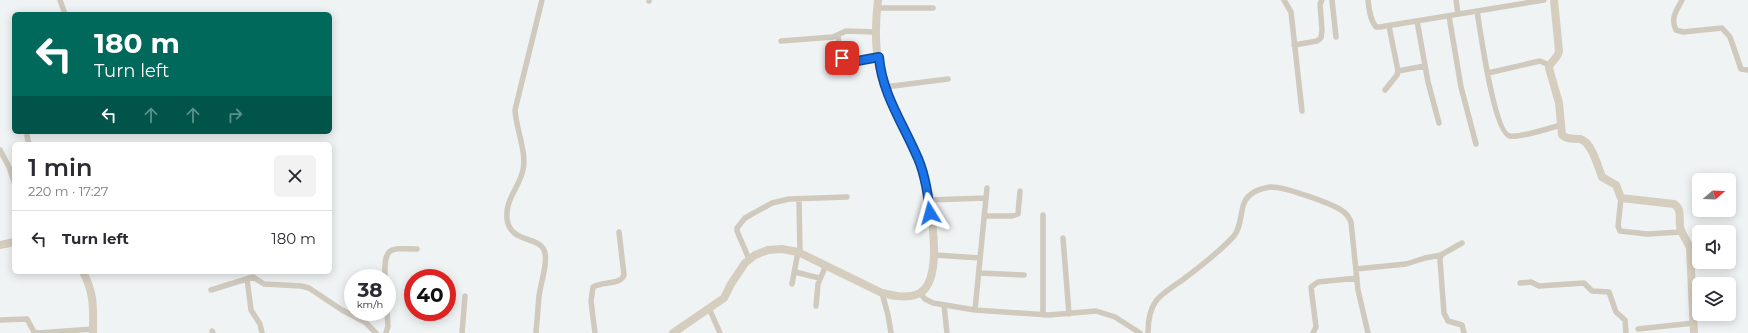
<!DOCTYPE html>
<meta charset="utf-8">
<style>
:root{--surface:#fff;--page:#f2f2f3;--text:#2b2b33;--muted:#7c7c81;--line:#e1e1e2}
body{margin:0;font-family:Montserrat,sans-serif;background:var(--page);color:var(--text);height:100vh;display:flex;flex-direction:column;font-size:15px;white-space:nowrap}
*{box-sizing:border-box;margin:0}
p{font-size:13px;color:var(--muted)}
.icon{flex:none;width:22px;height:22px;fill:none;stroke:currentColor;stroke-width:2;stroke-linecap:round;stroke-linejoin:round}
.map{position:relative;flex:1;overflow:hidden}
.panel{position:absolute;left:12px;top:142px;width:320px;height:132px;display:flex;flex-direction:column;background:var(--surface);border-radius:6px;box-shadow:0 2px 10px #0003}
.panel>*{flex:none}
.banner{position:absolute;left:12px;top:12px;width:320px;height:122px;border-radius:6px;box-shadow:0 2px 10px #0003;background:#00695c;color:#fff;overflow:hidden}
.needle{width:26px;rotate:71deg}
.tools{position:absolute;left:1692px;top:173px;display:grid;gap:8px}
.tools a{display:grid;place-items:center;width:44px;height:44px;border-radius:6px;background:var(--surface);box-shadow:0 2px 10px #0003;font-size:20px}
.speed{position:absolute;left:344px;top:269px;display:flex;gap:8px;font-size:20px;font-weight:700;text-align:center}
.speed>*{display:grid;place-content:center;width:52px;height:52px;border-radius:50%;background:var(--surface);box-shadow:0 2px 10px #0003;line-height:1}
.speed small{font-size:10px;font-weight:400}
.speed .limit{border:6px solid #d22;background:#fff;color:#111}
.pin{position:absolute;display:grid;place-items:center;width:34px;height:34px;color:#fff;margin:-17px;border-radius:8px;box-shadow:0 2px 6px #0006}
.me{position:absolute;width:44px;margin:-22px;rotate:352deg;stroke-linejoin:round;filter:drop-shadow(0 0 3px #0008)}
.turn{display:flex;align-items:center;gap:14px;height:84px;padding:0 16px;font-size:18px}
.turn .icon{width:52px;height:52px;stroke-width:2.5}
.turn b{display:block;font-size:28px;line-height:34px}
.lanes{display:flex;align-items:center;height:38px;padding:0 16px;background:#0003;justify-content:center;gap:20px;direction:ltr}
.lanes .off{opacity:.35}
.round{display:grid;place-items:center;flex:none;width:42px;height:42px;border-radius:6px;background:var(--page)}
.headline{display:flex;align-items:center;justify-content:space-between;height:68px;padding:0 16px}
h1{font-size:24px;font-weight:600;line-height:30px}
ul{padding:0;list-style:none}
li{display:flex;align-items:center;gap:12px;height:56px;padding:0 16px;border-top:1px solid var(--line)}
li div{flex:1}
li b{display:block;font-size:15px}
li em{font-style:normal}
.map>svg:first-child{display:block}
</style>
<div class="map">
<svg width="1748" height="333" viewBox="0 0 1748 333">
<rect width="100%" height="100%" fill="#f0f3f3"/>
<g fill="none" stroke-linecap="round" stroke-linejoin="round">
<!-- street -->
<path stroke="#d0c9be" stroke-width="5.5" d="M60 0 65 14
M649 0V1
M1284 0 1291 12 1302 111
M1332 0 1336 37
M1368 0C1369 9 1370 20 1376 27H1380L1544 0
M1456 0 1458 14
M1682 0C1677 10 1670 18 1676 30L1683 32 1722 28 1730 37 1741 69 1748 70
M877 8H933
M1477 11C1480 28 1494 134 1510 136 1520 138 1550 128 1561 125
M1449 16 1461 87 1476 144
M1417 21 1428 82 1439 123
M838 35 840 54 845 60 852 62 879 57
M781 41 833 37 846 31 876 32
M1294 45 1317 41 1321 38 1322 30 1320 4 1322 0
M1398 71 1425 66
M1488 73 1540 61 1549 65
M885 87 948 79
M1385 90 1397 75 1398 71 1389 26
M27 136 29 144
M0 150 9 167 14 182
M1621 198 1618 226 1620 231 1647 234 1682 232
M799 199 800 253
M929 200 986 198
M984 216H1012L1018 214 1020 191
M1063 238 1069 314
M1462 243 1441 255 1440 260 1444 313 1448 321 1462 325 1464 333
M935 255 980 258
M749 259 737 231V228L745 218 772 203 789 199 847 197
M1356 269 1406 264 1425 258 1441 255
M795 272 819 278
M979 273 1024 275
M385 278C384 247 388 248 417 249
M247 279 251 310 260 324 262 333
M1520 283 1531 282 1539 286 1584 283 1592 291 1609 292 1616 312 1625 320 1626 333
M792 284 798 252
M211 290 253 277 264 284 301 286 309 288 342 310 365 322 376 333
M882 293 888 315 891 333
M920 293 925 299 933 303 975 310 1049 315 1096 311 1115 317 1140 333
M944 305 947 333
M816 306 818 284 826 265
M709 308 720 333
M975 310 987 188
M1043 315V215
M0 320 27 319 34 332 38 333
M1638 329 1694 323
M212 331 213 333
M39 333 93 329
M386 333 388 326 387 312
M462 333 465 296
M536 333C537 321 538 308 539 296 540 285 550 258 543 248 536 237 510 242 507 219 505 199 519 188 523 170 527 152 516 129 515 110L542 0
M595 333 591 301 593 287C603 281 621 285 624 275L619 232
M1148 333C1148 323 1150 309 1156 301 1163 292 1176 285 1185 278 1201 266 1219 252 1233 237 1244 226 1238 204 1250 195 1254 191 1264 188 1270 187 1283 186 1334 204 1344 212 1348 215 1349 218 1351 222L1358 290 1368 333
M1313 333 1316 327 1311 287 1318 282 1357 278"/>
<!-- secondary -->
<path stroke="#d5cdbe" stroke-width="8" d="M1554 0 1559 51C1558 59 1550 61 1549 68L1559 103 1562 135C1567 140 1573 138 1580 139 1592 142 1598 167 1602 177L1616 185 1621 198 1674 204C1682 209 1679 218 1680 226 1681 234 1687 240 1690 248L1694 333
M0 245 14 242
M83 272C95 295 93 308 93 333
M673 333 724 298 731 284 745 263 755 255 768 250 782 249 798 252 882 293C894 296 908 299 920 293 948 277 927 181 917 156 907 129 889 104 881 76 875 52 875 24 878 0"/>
</g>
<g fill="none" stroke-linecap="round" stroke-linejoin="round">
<defs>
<path id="route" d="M842 58 848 62H852L879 57C882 93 902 122 916 154 925 172 928 193 930 213"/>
</defs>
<!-- route casing -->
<use href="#route" stroke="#114b97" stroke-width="10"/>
<!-- route -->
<use href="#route" stroke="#1a73e8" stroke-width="7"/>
</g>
</svg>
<div class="tools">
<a><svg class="needle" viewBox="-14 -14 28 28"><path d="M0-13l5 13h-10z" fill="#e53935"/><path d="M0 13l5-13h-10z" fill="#7c7c81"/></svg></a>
<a><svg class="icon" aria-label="sound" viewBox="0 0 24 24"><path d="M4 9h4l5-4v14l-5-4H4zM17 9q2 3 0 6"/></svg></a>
<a><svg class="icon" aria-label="layers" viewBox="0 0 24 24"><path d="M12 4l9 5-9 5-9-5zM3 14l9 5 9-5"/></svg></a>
</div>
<div class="speed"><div>38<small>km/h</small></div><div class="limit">40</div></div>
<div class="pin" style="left:842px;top:58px;background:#d93025"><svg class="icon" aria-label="arrive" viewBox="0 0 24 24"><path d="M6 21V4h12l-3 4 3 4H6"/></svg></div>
<svg class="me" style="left:930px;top:213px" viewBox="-20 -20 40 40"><path d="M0-17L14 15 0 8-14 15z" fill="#1a73e8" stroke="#fff" stroke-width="4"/></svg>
<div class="banner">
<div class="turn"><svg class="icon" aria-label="left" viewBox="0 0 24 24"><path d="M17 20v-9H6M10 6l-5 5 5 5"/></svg><div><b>180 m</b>Turn left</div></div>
<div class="lanes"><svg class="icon" aria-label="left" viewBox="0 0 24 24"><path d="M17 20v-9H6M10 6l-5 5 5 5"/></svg><svg class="icon off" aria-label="ahead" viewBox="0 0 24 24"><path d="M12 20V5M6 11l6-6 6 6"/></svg><svg class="icon off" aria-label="ahead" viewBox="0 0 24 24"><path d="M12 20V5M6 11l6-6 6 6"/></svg><svg class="icon off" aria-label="right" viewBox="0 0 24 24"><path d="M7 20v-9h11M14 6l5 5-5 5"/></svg></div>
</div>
<section class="panel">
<div class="headline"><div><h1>1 min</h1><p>220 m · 17:27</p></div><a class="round"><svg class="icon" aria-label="close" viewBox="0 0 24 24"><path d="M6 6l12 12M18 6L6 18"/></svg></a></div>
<ul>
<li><svg class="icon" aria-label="left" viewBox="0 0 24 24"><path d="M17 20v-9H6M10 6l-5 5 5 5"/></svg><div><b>Turn left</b></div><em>180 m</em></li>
</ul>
</section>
</div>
